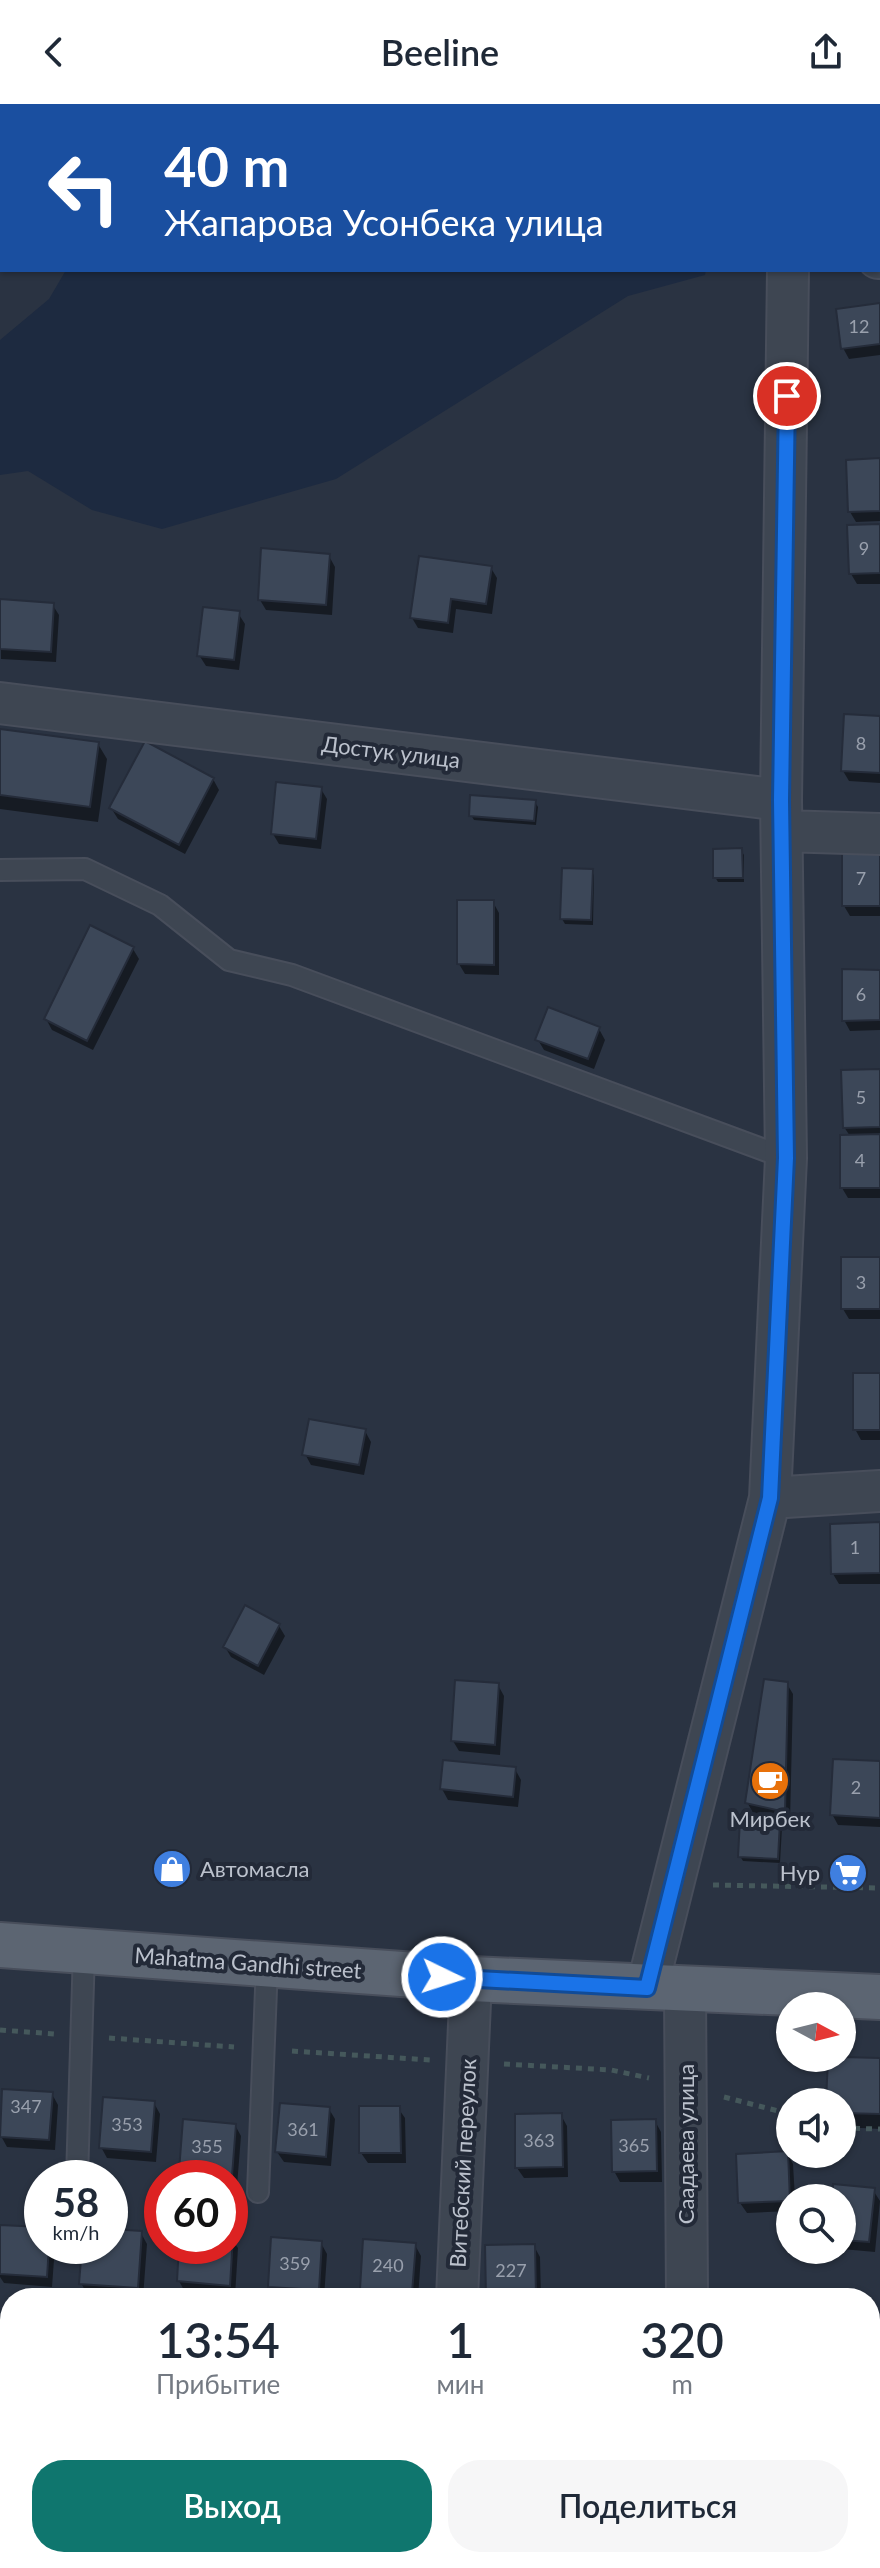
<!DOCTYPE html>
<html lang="ru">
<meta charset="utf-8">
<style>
:root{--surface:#fff;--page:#f6f6f7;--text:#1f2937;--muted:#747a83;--accent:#0f766e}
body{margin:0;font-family:Lato,sans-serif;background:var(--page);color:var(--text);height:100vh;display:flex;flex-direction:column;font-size:30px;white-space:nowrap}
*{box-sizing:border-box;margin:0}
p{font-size:26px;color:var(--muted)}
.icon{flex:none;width:44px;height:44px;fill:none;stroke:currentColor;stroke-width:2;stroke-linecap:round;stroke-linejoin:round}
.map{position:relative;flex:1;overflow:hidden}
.side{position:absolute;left:0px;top:2184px;width:880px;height:280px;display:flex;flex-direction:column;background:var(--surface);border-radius:32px 32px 0 0;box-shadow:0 2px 6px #0004}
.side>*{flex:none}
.hud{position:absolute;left:0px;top:0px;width:880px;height:168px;box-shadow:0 2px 6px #0004;background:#1a4fa0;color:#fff;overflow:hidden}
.needle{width:52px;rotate:97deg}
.buttons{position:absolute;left:776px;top:1888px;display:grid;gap:16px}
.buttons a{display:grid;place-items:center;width:80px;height:80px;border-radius:50%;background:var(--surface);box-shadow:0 2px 6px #0004;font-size:40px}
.speed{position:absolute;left:24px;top:2056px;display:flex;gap:16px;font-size:40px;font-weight:700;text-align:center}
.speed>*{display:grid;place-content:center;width:104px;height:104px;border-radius:50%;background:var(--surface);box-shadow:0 2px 6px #0004;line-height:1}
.speed small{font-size:20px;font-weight:400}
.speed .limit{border:12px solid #d22;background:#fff;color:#111}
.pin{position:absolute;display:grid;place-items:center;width:68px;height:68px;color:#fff;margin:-34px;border:4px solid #fff;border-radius:50%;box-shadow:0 2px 8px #0007}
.me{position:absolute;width:88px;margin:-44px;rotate:94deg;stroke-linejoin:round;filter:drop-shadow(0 0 6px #0008)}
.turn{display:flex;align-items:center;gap:28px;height:168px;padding:0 32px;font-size:36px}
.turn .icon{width:104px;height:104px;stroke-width:2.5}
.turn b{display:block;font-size:56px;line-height:68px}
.eta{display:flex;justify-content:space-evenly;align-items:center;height:136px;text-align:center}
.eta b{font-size:48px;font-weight:600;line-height:56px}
.action{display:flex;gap:16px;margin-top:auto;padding:16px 32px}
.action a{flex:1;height:92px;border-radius:32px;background:var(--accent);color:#fff;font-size:32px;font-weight:600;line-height:92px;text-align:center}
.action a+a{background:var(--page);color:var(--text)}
header{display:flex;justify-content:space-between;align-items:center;height:104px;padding:0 32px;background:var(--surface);font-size:36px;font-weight:600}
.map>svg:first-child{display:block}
</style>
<header><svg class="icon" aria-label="back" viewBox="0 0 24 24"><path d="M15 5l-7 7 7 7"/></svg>Beeline<svg class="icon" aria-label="share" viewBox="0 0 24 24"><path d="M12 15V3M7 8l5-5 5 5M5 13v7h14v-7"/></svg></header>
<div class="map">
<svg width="880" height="2464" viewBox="0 0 880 2464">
<rect width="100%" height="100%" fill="#2a3342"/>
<!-- water -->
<path fill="#1d2a40" d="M66 166H706L705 171 628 192 336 375 162 425 92 406 28 367 0 371V236L49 195Z"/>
<!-- shadow -->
<path fill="#0007" d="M822 0H880V23L878 24V2H822Z
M880 201V251L849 255 843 244Z
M880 356V417L856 418 850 408Z
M880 422V480H857L851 470Z
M329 452 335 463 332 511 266 506 260 496Z
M491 464 497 474 492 510 456 505 453 529 418 524 412 514Z
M0 497 52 500 59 511 56 558 1 555Z
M238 509 245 520 239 566 206 562 199 551Z
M880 614V679L849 677 843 667Z
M0 627 98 640 107 655 98 718 0 705Z
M213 675 219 686 185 750 118 715 111 704Z
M321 685 327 695 321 745 279 740 273 730Z
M535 698 538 703 536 721 474 716 471 711Z
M741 746 744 751V778H718L715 773Z
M880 749V812H850L844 802Z
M592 767 594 771 593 821 565 820 562 815Z
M493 798 499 809V871L465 870 459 860Z
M133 845 139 855 93 946 52 926 46 915Z
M880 868V926L850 927 844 916Z
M599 925 605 936 594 965 544 946 538 936Z
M880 967V1094H848L842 1084 850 1032 844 1023Z
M880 1155V1215H849L843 1205Z
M880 1271V1336H861L855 1325Z
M365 1327 371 1338 364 1371 311 1361 305 1350Z
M880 1420V1480H839L833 1470Z
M279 1522 285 1532 264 1571 231 1553 225 1543Z
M787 1580 793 1590 790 1718 753 1709 747 1698Z
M498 1581 504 1592 500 1651 459 1647 453 1637Z
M880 1659V1723L838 1721 832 1710Z
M515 1665 521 1676 518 1703 448 1696 442 1685Z
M779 1719 782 1724 780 1759 743 1757 740 1752Z
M880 1956V2025L842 2023V1998H828Z
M52 1990 58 2001 55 2046 7 2043 1 2032Z
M154 1999 160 2010 156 2058 107 2054 101 2043Z
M398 2004 405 2014 406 2059H368L361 2049Z
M329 2005 335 2015 331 2062 284 2058 277 2048Z
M561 2011 567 2022 568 2073 524 2074 517 2064Z
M655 2017 661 2028 662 2078H620L614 2067Z
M235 2021 241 2032 237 2082 230 2081V2074H185L181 2067Z
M787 2049 793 2060 795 2094H790V2107L747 2109 740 2099Z
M873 2086 880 2097 875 2148 842 2145V2094H834Z
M42 2125V2142H55L52 2183 4 2179 0 2173V2135Z
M110 2127 141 2129 147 2140 143 2194 87 2190 81 2179 84 2142H110Z
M230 2133 238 2144 235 2192 185 2188 179 2177 181 2142H230Z
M321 2139 327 2150 324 2194 276 2193 270 2182Z
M415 2141 421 2152 418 2194H367L362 2185Z
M534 2142 540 2153 541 2194H488Z
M0 2423H10V2454H46L45 2464H0Z
M80 2454H131L130 2464H79Z
M165 2454H220V2464H164Z
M278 2454H334V2464H277Z
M353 2454H408L407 2464H352Z"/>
<!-- building -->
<path fill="#3c4758" stroke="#252c3a" stroke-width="2" d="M880 199V240L841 245 836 205Z
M880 354V407L848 408 846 356Z
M880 420V469L849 470 847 421Z
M261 444 330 450 326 501 258 496Z
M419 452 492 462 486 500 451 495 448 519 410 514Z
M0 495 54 499 51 548 0 545Z
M203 503 240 507 234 556 197 552Z
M844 610 880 612V669L841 667Z
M0 625 99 638 90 703 0 691Z
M145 637 214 674 179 741 109 704Z
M276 678 322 683 316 735 271 730Z
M470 691 536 696 534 717 469 712Z
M742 744 743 774H713V745Z
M842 747H880V802H842Z
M562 764 593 765 591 816 560 815Z
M457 796H494V861L457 860Z
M90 821 134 843 87 937 44 915Z
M842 865 880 866V916L842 917Z
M548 903 600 923 588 955 535 936Z
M880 965V1023L843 1024 841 966Z
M880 1030V1084H840V1031Z
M841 1153H880V1205H841Z
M853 1269H880V1326H853Z
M309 1315 366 1325 359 1361 302 1351Z
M880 1418V1469L831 1470 830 1420Z
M245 1501 280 1520 258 1562 223 1543Z
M764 1575 788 1578 785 1708 745 1699Z
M455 1576 499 1579 495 1641 451 1637Z
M833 1655 880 1657V1714L830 1711Z
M443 1656 516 1663 513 1693 440 1685Z
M740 1715 780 1717 778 1755 738 1753Z
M842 1953 880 1954V2010L842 2009V1998H826L828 1954Z
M2 1985 53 1988 49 2036 0 2033Z
M103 1993 155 1997 151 2048 99 2044Z
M280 1999 330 2003 326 2053 275 2048Z
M359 2002H400L401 2049H359Z
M562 2009 563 2063 515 2064V2010Z
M183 2015 236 2020 232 2072 179 2067Z
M656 2015 657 2067 612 2068 611 2016Z
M788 2047 790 2097 738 2099 736 2050Z
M833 2080 875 2084 869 2138 842 2136V2094H832Z
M0 2121 42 2123V2142H49L47 2173 0 2170Z
M110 2125 142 2127 138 2184 79 2180 82 2142H110Z
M230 2131 233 2132 230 2182 177 2177 179 2142H230Z
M271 2133 322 2137 319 2186 268 2183Z
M363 2135 416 2139 412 2189 360 2185Z
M535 2140 536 2194H486L485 2141Z
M0 2421H10V2454H40L39 2464H0Z
M78 2454H125L124 2464H77Z
M163 2454H215L214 2464H162Z
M276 2454H328V2464H275Z
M351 2454H402V2464H350Z
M487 2454H553V2464H487Z"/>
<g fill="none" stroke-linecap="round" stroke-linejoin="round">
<defs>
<path id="service" d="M0 766 85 765 160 801 229 856 292 871 786 1054
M77 2074 84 1847
M258 2088 267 1860
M243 2454 244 2464
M53 2464V2454"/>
<path id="minor" d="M774 0 775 2
M401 2 402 0
M0 53H2
M878 154H880
M0 599 781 696
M782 727 880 730
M770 1394 880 1387
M647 1884 770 1394 786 1054 781 696 788 166
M685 1885 687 2194
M457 2194 471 1875
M691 2454 692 2464
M444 2464 445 2454"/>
<path id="primary" d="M0 1841 471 1875 880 1893"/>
</defs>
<!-- service casing -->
<use href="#service" stroke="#484e5b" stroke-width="24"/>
<!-- minor casing -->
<use href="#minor" stroke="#484e5b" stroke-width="44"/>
<!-- primary casing -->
<use href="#primary" stroke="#484e5b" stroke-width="48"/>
<!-- path -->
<path stroke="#45585b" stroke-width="5" stroke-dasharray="6 6" stroke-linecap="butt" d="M713 1781 880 1784
M0 1926 55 1930
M109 1934 234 1943
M292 1947 430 1956
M504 1960 611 1966 649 1974
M724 1993 790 2010
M842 2024 880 2025"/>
<!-- service -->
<use href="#service" stroke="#3e4652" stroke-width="20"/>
<!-- minor -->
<use href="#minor" stroke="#3e4652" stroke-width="40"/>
<!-- primary -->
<use href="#primary" stroke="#5c6572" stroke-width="44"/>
</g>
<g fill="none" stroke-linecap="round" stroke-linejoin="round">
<defs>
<path id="route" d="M442 1873 647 1884 770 1394 786 1054 781 696 787 292"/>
</defs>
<!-- route casing -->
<use href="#route" stroke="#114b97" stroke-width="20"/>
<!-- route -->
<use href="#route" stroke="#1a73e8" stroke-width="14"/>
</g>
<!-- icons -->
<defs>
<symbol id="cafe-disc" viewBox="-11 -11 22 22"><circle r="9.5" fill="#e8710a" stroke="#232a38"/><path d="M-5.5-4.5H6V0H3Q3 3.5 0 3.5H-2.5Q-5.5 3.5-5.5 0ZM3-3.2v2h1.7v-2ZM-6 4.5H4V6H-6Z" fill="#fff"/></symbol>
<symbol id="shop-disc" viewBox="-11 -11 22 22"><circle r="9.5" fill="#3f7fe0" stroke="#232a38"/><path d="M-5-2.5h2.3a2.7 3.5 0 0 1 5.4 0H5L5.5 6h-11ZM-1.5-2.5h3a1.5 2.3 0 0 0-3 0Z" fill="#fff"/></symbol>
<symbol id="supermarket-disc" viewBox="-11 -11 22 22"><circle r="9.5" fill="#3f7fe0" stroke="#232a38"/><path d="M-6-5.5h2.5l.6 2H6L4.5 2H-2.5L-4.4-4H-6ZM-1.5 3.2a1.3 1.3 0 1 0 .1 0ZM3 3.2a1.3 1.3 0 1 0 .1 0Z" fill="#fff"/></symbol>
</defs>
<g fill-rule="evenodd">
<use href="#cafe-disc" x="748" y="1655" width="44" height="44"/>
<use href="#shop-disc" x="150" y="1743" width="44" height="44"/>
<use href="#supermarket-disc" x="826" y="1747" width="44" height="44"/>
</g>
<g text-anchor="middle" stroke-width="8" stroke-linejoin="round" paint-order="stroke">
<!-- number labels -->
<g font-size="18" fill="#99a0ad">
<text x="859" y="229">12</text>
<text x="864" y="451">9</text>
<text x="861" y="646">8</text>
<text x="861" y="781">7</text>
<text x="861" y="897">6</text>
<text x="861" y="1000">5</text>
<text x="860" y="1063">4</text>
<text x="861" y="1185">3</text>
<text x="855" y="1450">1</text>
<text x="856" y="1690">2</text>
<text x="26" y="2009">347</text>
<text x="127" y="2027">353</text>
<text x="303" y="2032">361</text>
<text x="539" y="2043">363</text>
<text x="634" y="2048">365</text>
<text x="207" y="2049">355</text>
<text x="295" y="2166">359</text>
<text x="388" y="2168">240</text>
<text x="511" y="2173">227</text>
</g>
<!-- street labels -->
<g font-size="22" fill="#bbc1cc" stroke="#232a38">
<text transform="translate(391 648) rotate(7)" y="8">Достук улица</text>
<text transform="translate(248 1859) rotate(4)" y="8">Mahatma Gandhi street</text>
<text transform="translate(686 2040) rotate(-90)" y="8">Саадаева улица</text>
<text transform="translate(463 2059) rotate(-87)" y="8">Витебский переулок</text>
</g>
<!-- poi labels -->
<g font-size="22" fill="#bbc1cc" stroke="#232a38">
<text x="770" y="1723">Мирбек</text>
<text x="200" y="1773" text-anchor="start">Автомасла</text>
<text x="820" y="1777" text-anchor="end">Нур</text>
</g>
</g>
</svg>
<div class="buttons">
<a><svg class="needle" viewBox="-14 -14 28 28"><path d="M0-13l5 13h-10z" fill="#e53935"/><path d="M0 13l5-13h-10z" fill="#747a83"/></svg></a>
<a><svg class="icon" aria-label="sound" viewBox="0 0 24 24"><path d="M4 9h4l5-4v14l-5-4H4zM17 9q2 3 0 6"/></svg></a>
<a><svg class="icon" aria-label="search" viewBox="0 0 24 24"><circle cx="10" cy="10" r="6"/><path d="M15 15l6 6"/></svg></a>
</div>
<div class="speed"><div>58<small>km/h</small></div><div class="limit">60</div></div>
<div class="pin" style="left:787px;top:292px;background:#d93025"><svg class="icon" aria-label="arrive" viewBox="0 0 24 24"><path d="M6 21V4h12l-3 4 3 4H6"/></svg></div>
<svg class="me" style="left:442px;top:1873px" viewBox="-20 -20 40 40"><circle r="17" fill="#1a73e8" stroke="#fff" stroke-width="3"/><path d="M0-11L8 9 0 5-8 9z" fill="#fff"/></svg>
<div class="hud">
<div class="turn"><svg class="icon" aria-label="left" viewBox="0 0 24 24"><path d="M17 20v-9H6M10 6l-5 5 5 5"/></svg><div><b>40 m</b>Жапарова Усонбека улица</div></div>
</div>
<section class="side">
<div class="eta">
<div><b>13:54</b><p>Прибытие</p></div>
<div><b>1</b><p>мин</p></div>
<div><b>320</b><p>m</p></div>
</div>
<div class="action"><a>Выход</a><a>Поделиться</a></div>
</section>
</div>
